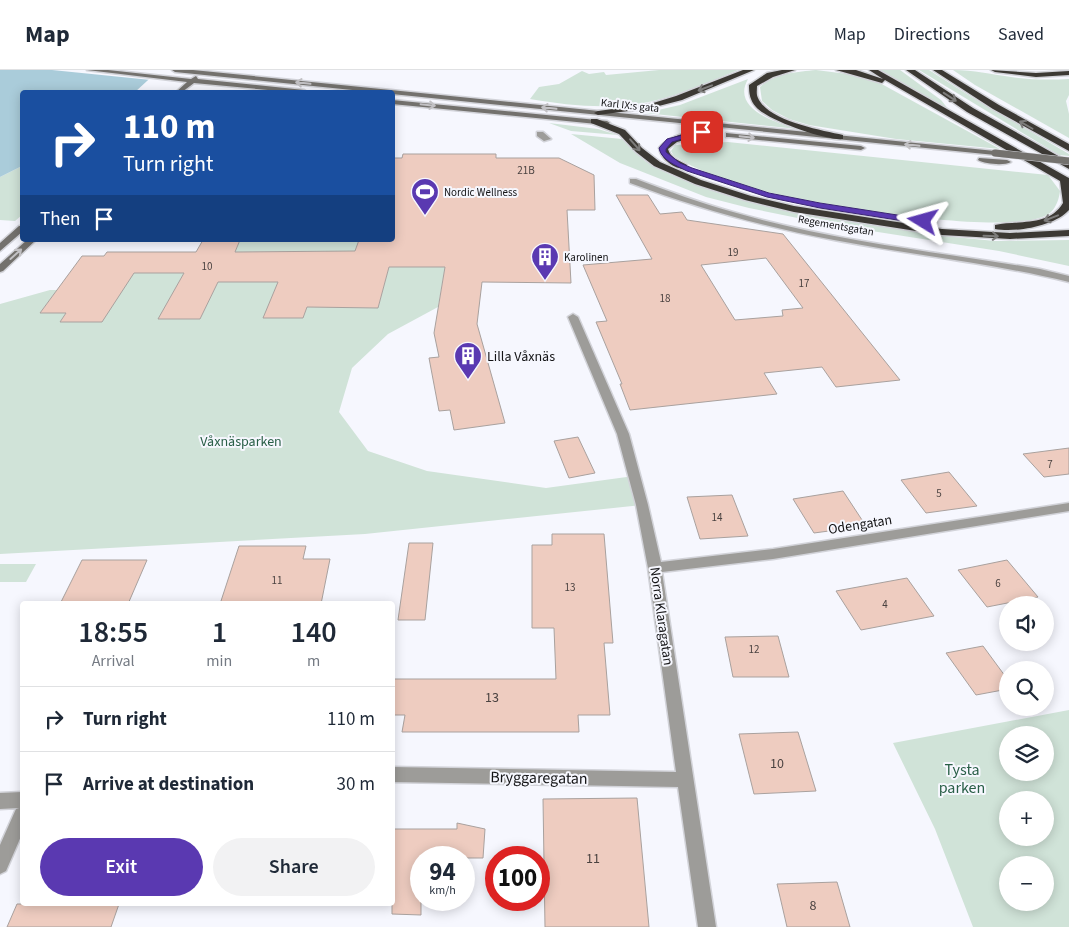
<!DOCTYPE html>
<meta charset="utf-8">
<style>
:root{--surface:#fff;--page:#f2f2f3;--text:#1f2937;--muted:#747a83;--line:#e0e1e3;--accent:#5a39b1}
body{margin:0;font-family:"Source Sans 3",sans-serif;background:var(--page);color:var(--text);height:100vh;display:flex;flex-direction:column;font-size:19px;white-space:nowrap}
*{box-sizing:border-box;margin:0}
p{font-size:16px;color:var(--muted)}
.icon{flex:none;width:28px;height:28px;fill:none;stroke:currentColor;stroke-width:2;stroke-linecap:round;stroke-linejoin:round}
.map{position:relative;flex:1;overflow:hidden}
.details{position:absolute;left:20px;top:531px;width:375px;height:305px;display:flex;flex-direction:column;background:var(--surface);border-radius:5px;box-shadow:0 2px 12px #0003}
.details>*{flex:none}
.hud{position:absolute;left:20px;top:20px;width:375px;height:152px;border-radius:5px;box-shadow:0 2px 12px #0003;background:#1a4fa0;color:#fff;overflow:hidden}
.buttons{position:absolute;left:999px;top:526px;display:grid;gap:10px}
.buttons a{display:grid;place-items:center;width:55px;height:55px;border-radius:50%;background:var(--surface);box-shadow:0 2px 12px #0003;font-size:25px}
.speed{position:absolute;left:410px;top:776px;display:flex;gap:10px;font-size:25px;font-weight:700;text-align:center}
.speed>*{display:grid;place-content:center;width:65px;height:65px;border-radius:50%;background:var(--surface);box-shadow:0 2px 12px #0003;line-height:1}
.speed small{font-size:12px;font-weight:400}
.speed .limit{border:8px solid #d22;background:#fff;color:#111}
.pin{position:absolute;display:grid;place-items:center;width:42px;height:42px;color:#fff;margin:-21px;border-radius:10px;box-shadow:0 2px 8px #0006}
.me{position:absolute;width:55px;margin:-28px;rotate:278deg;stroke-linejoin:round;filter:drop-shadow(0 0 4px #0008)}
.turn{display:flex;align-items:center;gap:18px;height:105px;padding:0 20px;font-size:22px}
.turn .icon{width:65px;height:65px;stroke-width:2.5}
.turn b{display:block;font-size:35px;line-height:42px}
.then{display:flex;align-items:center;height:48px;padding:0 20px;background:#0003;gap:10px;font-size:19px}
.eta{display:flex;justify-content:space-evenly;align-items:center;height:85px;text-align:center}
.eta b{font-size:30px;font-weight:600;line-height:35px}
.button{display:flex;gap:10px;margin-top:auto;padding:10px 20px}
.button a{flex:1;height:58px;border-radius:30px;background:var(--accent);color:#fff;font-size:20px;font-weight:600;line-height:58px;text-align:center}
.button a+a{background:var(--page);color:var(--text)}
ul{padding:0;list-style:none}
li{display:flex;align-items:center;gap:15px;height:65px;padding:0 20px;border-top:1px solid var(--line)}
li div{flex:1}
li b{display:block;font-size:19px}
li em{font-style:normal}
header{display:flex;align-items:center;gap:30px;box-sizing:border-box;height:70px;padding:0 25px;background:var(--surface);border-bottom:1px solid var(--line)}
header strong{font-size:24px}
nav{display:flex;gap:28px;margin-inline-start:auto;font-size:18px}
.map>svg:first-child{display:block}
</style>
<header>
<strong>Map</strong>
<nav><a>Map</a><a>Directions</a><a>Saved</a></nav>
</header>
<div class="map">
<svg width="1069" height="857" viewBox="0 0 1069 857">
<rect width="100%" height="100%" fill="#f6f7fe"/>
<!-- green -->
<path fill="#d0e3d8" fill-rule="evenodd" d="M659 0H738C705 14 672 29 637 34 601 39 565 35 530 29L539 17 559 14 582 1 589 4 604 2 606 5Z
M816 0 855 5 878 12 1000 79 896 69 809 55 789 49 772 40 762 31 760 17C775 3 797 2 816 0Z
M880 0H900L941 30 949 40Z
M919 0H929L970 26 1069 84V86L1059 85Z
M953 0C975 0 989 4 1011 7 1030 10 1050 10 1069 9V25L1066 31 1069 44V68L975 15Z
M748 9C731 39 775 52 797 59L645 43 680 35Z
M549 53 598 59 618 65 571 61Z
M571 64 622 69 645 91 669 104 719 123 792 142 954 167 995 171 1069 170V196L999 181 827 154 749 138 706 127 620 93Z
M728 72 1048 105 1060 121C1059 128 1057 136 1051 142 1019 172 793 130 747 117 721 109 697 100 674 86L671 81 675 75Z
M22 96V145L15 151 0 150V107Z
M240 170H359L338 237 378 238 389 197H445L438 237 388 264 352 298 339 342 368 381 427 401 546 418 634 406 642 435 365 464 0 484V234L50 220H57L40 243H66L60 252 134 203H184L159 249H200L218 212H278L264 248H303L326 181 235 182Z
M0 494H36L26 512H0Z
M1069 640V857H973L935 759 893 673ZM1008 665H1045V702H1008ZM1008 730H1045V768H1008ZM1008 795H1045V832H1008Z"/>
<!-- water -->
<path fill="#aaccda" d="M0 0H159L135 22H22V96L0 107Z"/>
<!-- pier -->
<path fill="#f6f7fe" d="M52 0H161L151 10Z"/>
<!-- building -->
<path fill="#eeccc0" stroke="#a9a19e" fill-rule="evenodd" d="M403 84H496V88H559L594 105 595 140H567L571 213 482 212 477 254 505 353 454 360 450 340 439 341 429 288 439 287 434 263 445 197H389L378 238 307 237 303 248H263L278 212H218L200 249H158L184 203H134L102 252H60L66 243H40L82 186H104L107 182H196L203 170H240L235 182 355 181 359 170H392V88H402Z
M616 125H648L660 144 682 142 687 150 783 164 900 310 836 317 822 297 764 303 777 324 630 340 620 314H622L596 252 607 251 583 195 652 189ZM766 188 803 238 782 240 783 246 735 250 701 195Z
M578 367 595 403 569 408 554 371Z
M1069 378V404L1044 407 1023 384Z
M949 402 977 436 926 443 901 410Z
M843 421 866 456 814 463 793 429Z
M732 425 748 466 700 469 687 427Z
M552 464H604L613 573H604L610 645H578L579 662H402L405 645H392V609H556L554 558H532V475H552Z
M409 473H433L425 550H398Z
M239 476H306L303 489H330L321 534H220Z
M82 490H147L128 534H60Z
M1007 490 1038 527 987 537 958 500Z
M907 508 934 546 861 560 836 521Z
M778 566 789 607H733L725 567Z
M983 576 1008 610V619L976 625 946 583Z
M798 662 816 721 754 724 739 664Z
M637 728 649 857H545L543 729Z
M457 753 485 759 483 788H421V845L392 844V759H457Z
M837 812 850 857H787L777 814Z
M17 834H119L111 857H7Z"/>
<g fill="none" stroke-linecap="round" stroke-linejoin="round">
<defs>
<path id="street" d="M537 62H543L551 69 544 71 537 66Z
M630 109H636C668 121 700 133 733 142 833 171 938 182 1040 199L1069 206V212C992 193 912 185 834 170 764 157 697 138 630 113Z
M573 244 578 247 629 364 648 435 661 492 773 479 1069 433V441L773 489 662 502 716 857H698L678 717 392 712V697L676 702 648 498 636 435 617 364 568 247Z
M22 722V764L6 801 0 804V775L16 739 19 738 0 739V723Z"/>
<path id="secondary" d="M87 0H108L191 9 196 6 198 9 304 20 307 22H290L194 13 182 22H176L187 12Z
M172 0H193L995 81 999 83 995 85 175 2Z
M392 30 607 51 610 53 607 55 392 34Z
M726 63 861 76 865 78 861 80 729 67H726Z
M979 88 1007 90 1011 92C1004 96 985 94 978 90Z
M19 156H22V162L0 181V173Z
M27 170H36L3 201 0 202V194Z"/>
<path id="highway" d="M743 0H754L682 30 651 38 598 45 594 43 598 41 650 34 676 26Z
M782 0H795L773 7 757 16C757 20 756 24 758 28 768 51 821 60 843 65V69C826 71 767 50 756 37 750 30 749 24 749 15L767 3Z
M836 0H856L883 9 869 0H878L1067 107 1069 108V140C1055 156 1015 163 995 159V155C1018 150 1049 157 1063 133L1060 111 885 10 882 13Z
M906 0H915L973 38 1069 92V99L967 42Z
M933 0H942L999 35 1069 74V81L993 39Z
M991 0 1036 3 1069 1V5L1036 7 995 2Z
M591 49H597L625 60 642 78 660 92 701 110 751 126 794 136 942 159 1010 163 1069 160V166L1010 169 942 165 794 142 745 130 695 114 654 96 636 82 619 64 591 53Z
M702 59 705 60V64L677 72 668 79C670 88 680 91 687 95V99C676 100 661 90 659 78 669 65 687 63 702 59Z"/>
</defs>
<!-- street casing -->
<use href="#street" stroke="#d2d3d9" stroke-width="3"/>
<!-- secondary casing -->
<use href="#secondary" stroke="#d2d3d9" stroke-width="3"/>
<!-- highway casing -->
<use href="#highway" stroke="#d2d3d9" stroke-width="3"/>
<!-- street -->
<use href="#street" fill="#9d9c99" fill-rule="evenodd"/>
<!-- secondary -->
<use href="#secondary" fill="#73716d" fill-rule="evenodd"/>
<!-- highway -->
<use href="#highway" fill="#3c3934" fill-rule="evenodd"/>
<defs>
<path id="secondary-bridge" d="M995 83 1069 91"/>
</defs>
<!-- secondary-bridge casing -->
<use href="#secondary-bridge" stroke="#d2d3d9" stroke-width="8" stroke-linecap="butt"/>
<!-- secondary-bridge -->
<use href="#secondary-bridge" stroke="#73716d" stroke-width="7"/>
</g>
<!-- one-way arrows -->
<defs><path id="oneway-shaft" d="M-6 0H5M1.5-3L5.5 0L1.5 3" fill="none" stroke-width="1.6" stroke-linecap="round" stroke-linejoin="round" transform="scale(1.25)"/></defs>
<g stroke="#c2c1c4">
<use href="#oneway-shaft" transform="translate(303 13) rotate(-174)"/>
<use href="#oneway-shaft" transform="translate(428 35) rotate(6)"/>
<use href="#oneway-shaft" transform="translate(549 38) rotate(-174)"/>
<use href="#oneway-shaft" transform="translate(747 67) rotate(6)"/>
<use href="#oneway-shaft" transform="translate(912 75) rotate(-174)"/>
<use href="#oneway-shaft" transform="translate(16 184) rotate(-42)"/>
</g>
<g stroke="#7d7c7b">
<use href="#oneway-shaft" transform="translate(705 18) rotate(159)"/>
<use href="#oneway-shaft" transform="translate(950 27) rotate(33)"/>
<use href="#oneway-shaft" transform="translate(1026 55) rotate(-150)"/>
<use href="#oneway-shaft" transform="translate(635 75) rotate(49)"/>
<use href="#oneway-shaft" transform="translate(1051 148) rotate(159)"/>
<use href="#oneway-shaft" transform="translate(991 166) rotate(2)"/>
</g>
<!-- route -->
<path fill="#5a39b1" stroke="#3a2573" d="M702 60 704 61V63L672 72 666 79V82L680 93 692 98 769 123 820 133 923 149 927 151 923 154 820 138 767 127 687 101C677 96 661 90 659 78L667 69Z"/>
<!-- icons -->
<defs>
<symbol id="stadium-pin" viewBox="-11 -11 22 30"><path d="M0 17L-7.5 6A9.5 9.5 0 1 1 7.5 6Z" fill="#5a39b1" stroke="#f6f7fe"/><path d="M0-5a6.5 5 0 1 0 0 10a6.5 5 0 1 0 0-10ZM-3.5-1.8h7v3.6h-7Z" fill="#fff"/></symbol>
<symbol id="building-pin" viewBox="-11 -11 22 30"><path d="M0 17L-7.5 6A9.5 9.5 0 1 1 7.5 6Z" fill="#5a39b1" stroke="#f6f7fe"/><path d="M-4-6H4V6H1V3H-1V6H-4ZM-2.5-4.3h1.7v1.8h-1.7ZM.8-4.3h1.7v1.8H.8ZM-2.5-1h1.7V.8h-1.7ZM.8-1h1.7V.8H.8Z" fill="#fff"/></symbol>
</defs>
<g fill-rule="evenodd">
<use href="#stadium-pin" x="409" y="106" width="32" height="43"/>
<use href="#building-pin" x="529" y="171" width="32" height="43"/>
<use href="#building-pin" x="452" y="270" width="32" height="43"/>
</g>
<g text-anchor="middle" stroke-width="4" stroke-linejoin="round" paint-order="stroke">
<!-- far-street labels -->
<g font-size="11" fill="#141416" stroke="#f6f7fe">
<text transform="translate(630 35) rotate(6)" y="4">Karl IX:s gata</text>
<text transform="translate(836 155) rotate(10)" y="4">Regementsgatan</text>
</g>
<!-- number labels -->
<g font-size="11" fill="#4a4240">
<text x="526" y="104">21B</text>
<text x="733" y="186">19</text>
<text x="207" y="200">10</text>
<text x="804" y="217">17</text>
<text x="665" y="232">18</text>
<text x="1050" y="398">7</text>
<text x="939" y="427">5</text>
<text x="717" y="451">14</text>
<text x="277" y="514">11</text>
<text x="998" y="517">6</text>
<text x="570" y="521">13</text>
<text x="885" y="538">4</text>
<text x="754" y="583">12</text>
</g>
<!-- far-poi labels -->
<g font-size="11" fill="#141416" stroke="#f6f7fe" text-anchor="start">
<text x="444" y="126">Nordic Wellness</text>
<text x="564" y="191">Karolinen</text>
</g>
<!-- poi labels -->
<g font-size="14" fill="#141416" stroke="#f6f7fe" text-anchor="start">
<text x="487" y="291">Lilla Våxnäs</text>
</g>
<!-- park labels -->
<g font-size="14" fill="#295f47" stroke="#f6f7fe">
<text x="241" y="376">Våxnäsparken</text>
</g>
<!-- street labels -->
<g font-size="14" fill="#141416" stroke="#f6f7fe">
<text transform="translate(860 454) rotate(-9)" y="5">Odengatan</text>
<text transform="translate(662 546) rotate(82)" y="5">Norra Klaragatan</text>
</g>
<!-- near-number labels -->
<g font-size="14" fill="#4a4240">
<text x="492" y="632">13</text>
<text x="777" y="698">10</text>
<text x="593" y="793">11</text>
<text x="813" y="840">8</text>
</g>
<!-- near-park labels -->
<g font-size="16" fill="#295f47" stroke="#f6f7fe">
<text x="962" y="705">Tysta<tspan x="962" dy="18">parken</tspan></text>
</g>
<!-- near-street labels -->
<g font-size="16" fill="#141416" stroke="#f6f7fe">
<text transform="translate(539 707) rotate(1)" y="6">Bryggaregatan</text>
</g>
</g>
</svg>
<div class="buttons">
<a><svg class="icon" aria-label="sound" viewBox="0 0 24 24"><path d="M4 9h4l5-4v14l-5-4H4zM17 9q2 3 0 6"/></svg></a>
<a><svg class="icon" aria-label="search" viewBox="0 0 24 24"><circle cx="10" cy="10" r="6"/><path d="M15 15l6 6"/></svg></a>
<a><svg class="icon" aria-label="layers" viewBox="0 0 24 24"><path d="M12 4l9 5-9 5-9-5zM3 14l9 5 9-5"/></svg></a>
<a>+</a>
<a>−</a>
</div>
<div class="speed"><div>94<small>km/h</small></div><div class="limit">100</div></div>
<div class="pin" style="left:702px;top:62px;background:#d93025"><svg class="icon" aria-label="arrive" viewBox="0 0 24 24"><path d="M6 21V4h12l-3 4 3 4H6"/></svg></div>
<svg class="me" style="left:923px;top:151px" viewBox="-20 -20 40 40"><path d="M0-17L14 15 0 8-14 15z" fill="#5a39b1" stroke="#fff" stroke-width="4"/></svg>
<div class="hud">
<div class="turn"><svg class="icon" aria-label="right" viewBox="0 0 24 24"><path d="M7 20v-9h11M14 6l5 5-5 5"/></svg><div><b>110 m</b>Turn right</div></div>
<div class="then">Then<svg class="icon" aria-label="arrive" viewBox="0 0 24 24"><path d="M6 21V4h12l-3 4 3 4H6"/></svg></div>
</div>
<section class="details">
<div class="eta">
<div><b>18:55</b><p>Arrival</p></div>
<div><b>1</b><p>min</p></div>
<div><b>140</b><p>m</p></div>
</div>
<ul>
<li><svg class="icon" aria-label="right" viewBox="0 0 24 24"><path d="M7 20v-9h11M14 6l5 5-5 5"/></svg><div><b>Turn right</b></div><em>110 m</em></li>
<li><svg class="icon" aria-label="arrive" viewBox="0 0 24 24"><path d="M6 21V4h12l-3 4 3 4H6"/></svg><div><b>Arrive at destination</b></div><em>30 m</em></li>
</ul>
<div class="button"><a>Exit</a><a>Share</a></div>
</section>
</div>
